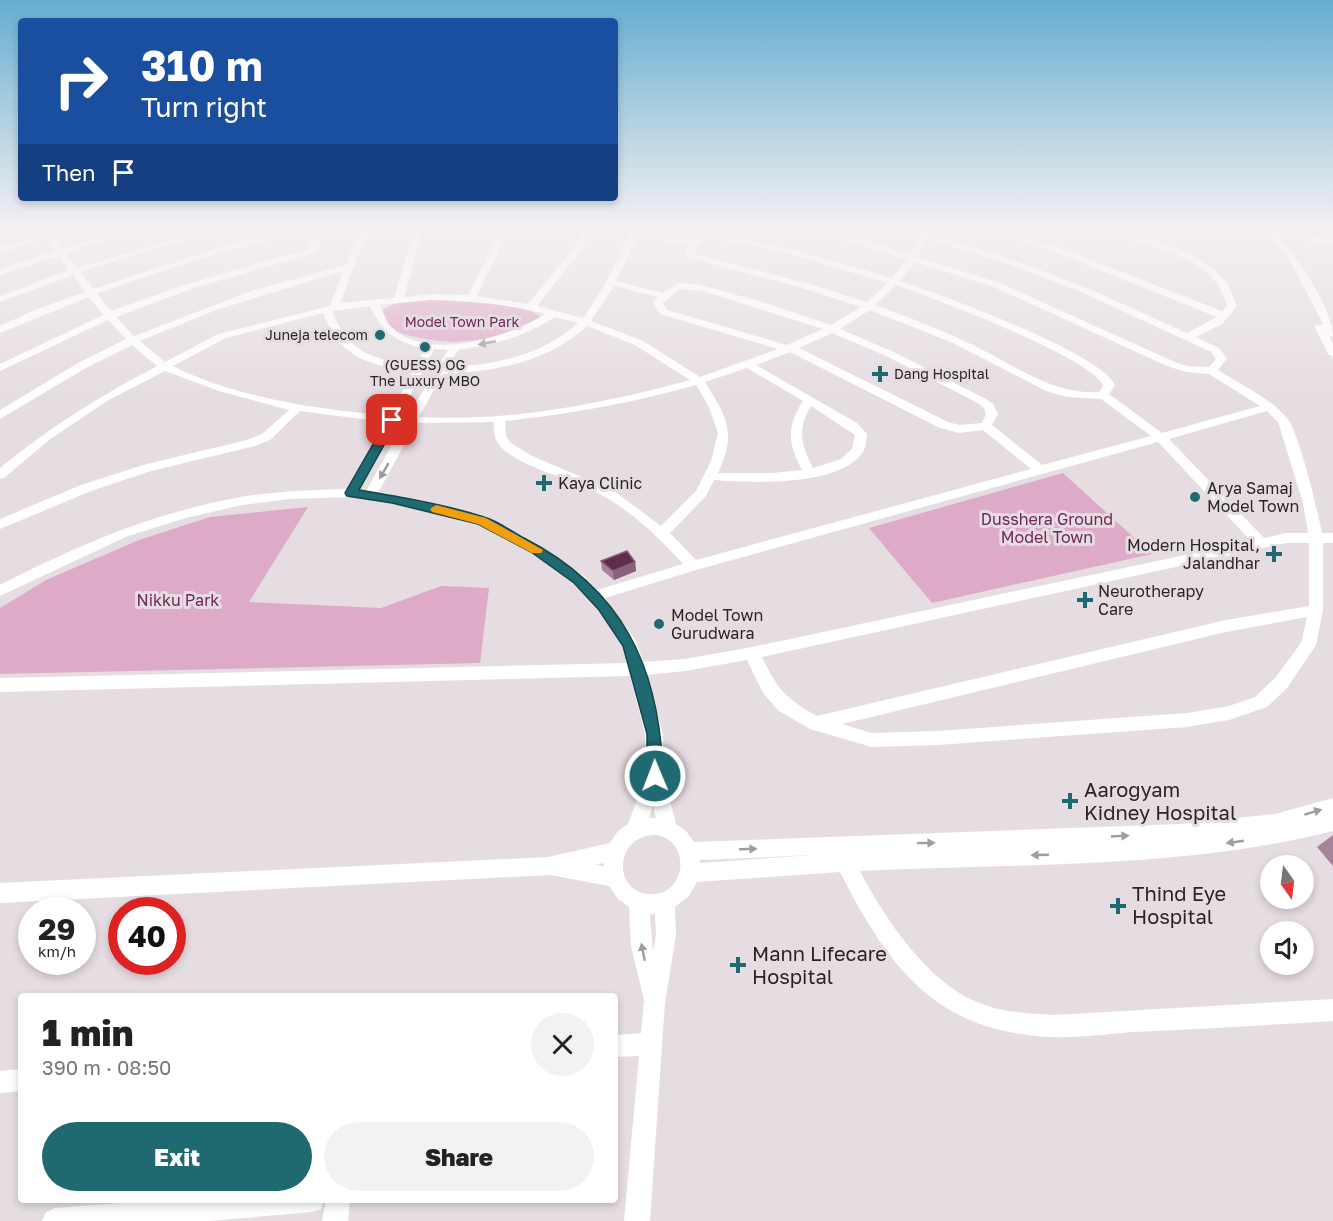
<!DOCTYPE html>
<meta charset="utf-8">
<style>
:root{--surface:#fff;--page:#f2f2f2;--text:#222;--muted:#767676;--accent:#1f6a71}
body{margin:0;font-family:"Golos Text",sans-serif;background:var(--page);color:var(--text);height:100vh;display:flex;flex-direction:column;font-size:22px;white-space:nowrap}
*{box-sizing:border-box;margin:0}
p{font-size:20px;color:var(--muted)}
.icon{flex:none;width:33px;height:33px;fill:none;stroke:currentColor;stroke-width:2;stroke-linecap:round;stroke-linejoin:round}
.map{position:relative;flex:1;overflow:hidden}
.drawer{position:absolute;left:18px;top:993px;width:600px;height:210px;display:flex;flex-direction:column;background:var(--surface);border-radius:6px;box-shadow:0 3px 9px #0003}
.drawer>*{flex:none}
.banner{position:absolute;left:18px;top:18px;width:600px;height:183px;border-radius:6px;box-shadow:0 3px 9px #0003;background:#1a4fa0;color:#fff;overflow:hidden}
.needle{width:39px;rotate:166deg}
.buttons{position:absolute;left:1260px;top:855px;display:grid;gap:12px}
.buttons a{display:grid;place-items:center;width:54px;height:54px;border-radius:50%;background:var(--surface);box-shadow:0 3px 9px #0003;font-size:30px}
.speed{position:absolute;left:18px;top:897px;display:flex;gap:12px;font-size:30px;font-weight:700;text-align:center}
.speed>*{display:grid;place-content:center;width:78px;height:78px;border-radius:50%;background:var(--surface);box-shadow:0 3px 9px #0003;line-height:1}
.speed small{font-size:15px;font-weight:400}
.speed .limit{border:9px solid #d22;background:#fff;color:#111}
.pin{position:absolute;display:grid;place-items:center;width:51px;height:51px;color:#fff;margin:-26px;border-radius:12px;box-shadow:0 3px 9px #0006}
.me{position:absolute;width:66px;margin:-33px;rotate:359deg;stroke-linejoin:round;filter:drop-shadow(0 0 4px #0008)}
.turn{display:flex;align-items:center;gap:21px;height:126px;padding:0 24px;font-size:27px}
.turn .icon{width:78px;height:78px;stroke-width:2.5}
.turn b{display:block;font-size:42px;line-height:51px}
.then{display:flex;align-items:center;height:57px;padding:0 24px;background:#0003;gap:12px;font-size:22px}
.round{display:grid;place-items:center;flex:none;width:63px;height:63px;border-radius:32px;background:var(--page)}
.headline{display:flex;align-items:center;justify-content:space-between;height:102px;padding:0 24px}
h1{font-size:36px;font-weight:800;line-height:45px}
.action{display:flex;gap:12px;margin-top:auto;padding:12px 24px}
.action a{flex:1;height:69px;border-radius:36px;background:var(--accent);color:#fff;font-size:24px;font-weight:800;line-height:69px;text-align:center}
.action a+a{background:var(--page);color:var(--text)}
.map>svg:first-child{display:block}
</style>
<div class="map">
<svg width="1333" height="1221" viewBox="0 0 1333 1221">
<rect width="100%" height="100%" fill="#e6dde2"/>
<!-- green -->
<path fill="#ddabc7" d="M457 300C478 302 526 303 540 317 502 339 464 347 421 338 410 336 399 334 391 327 387 323 385 315 383 310 401 296 435 301 457 300Z
M1063 473 1152 554 932 603 869 528Z
M308 507 249 602 381 608 441 586 489 588 480 663 0 674V608L46 580 139 540 210 517Z"/>
<g fill="none" stroke-linecap="round" stroke-linejoin="round">
<!-- minor -->
<path fill="#fff" fill-rule="evenodd" d="M0 225H48L63 249 137 225H148L66 253 77 268 221 225H233L80 272 93 289 243 240 306 226 314 235 370 225 367 234 414 231 416 225H424L404 297 431 294 468 295 503 225H511L477 296 528 304 569 254 587 225H595L576 257 537 306 583 318 603 288 634 225H642L640 230 693 242 700 234 713 232 798 251 892 278 907 260 855 243 780 225C817 222 874 243 910 255L919 237 885 225H897L922 232 927 225H935L929 234 1008 258 1085 287 1187 333 1217 317 1062 255 974 225C988 224 999 232 1013 234 1031 235 1051 228 1068 228 1118 228 1197 243 1228 285 1232 291 1234 299 1237 306L1222 324 1196 337 1219 348 1227 359 1218 370C1241 385 1269 397 1287 418 1299 431 1318 513 1322 533H1333V543H1323V610L1316 645 1287 688 1267 707 1229 720 1187 727 938 745 872 747 810 729 779 711 763 693 747 660 685 671 646 675 663 734 664 776 676 824 686 831 694 842 1180 824 1275 814 1333 798V831C1179 870 1018 863 860 871 885 919 929 985 982 1004 1004 1013 1030 1013 1054 1015L1333 999V1021C1266 1025 1200 1029 1133 1032 1107 1034 1079 1038 1052 1037 935 1032 889 968 840 872L697 882 689 896 675 907 676 935 665 1003 650 1221H624L639 1056 615 1057V1035L641 1033 644 1000 631 946 629 907 618 899 609 886 550 875 0 903V883L548 857 610 843 618 831 628 824 646 776 645 734 630 676 0 692V678L627 663 623 646 599 610 574 584 530 552 478 524 392 503 351 497 289 499 242 505 186 518 128 536 0 596V585C77 545 156 512 241 497 276 491 312 490 347 489L385 422 300 411 270 440 255 446 151 471 91 491 0 529V519L81 485 143 465 247 440 262 434 289 410 219 391 165 371 107 401 49 440 4 478 0 479V468C50 427 100 396 157 366L132 345 86 368 0 419V410L78 363 126 339 108 320 0 371V364L103 315 89 297 0 333V326L37 309 85 292 73 275 0 302V296L69 270 59 256 0 275V269L55 251 46 238 0 253V247L43 234 41 229 0 231ZM304 232 311 246 308 249 187 284 111 311 97 294C165 269 233 247 304 232ZM359 232 346 265 254 290 134 336 116 317 194 288 314 253 320 246 317 240ZM1061 234C1106 233 1194 246 1220 288 1223 293 1225 300 1227 306L1222 311 1068 251 1025 237ZM638 235 689 246 684 252 690 258 799 287 861 307 831 325 766 303 698 284 679 283 663 293 616 281ZM412 236 394 298 340 303 365 239ZM706 238H713L793 255 888 283 867 302 806 283 696 254 693 252ZM927 239 1002 262 1079 291 1211 352 1216 359 1209 367 1187 366 1175 362 1000 283 918 257ZM915 262 994 287 1167 366 1186 372 1209 374 1260 406 1162 433 1109 394 1115 386C1105 354 937 293 900 281ZM343 271 330 306 218 334 165 362 140 341 216 310ZM896 285C928 296 1096 359 1103 386L1099 392C1051 395 1013 364 971 344 940 329 908 317 875 305ZM614 286 658 297 653 303 660 314 778 349 700 377 643 341 591 321ZM679 289 702 291 823 329 787 345 668 310 663 303ZM431 300C470 301 508 304 545 314 509 338 419 365 387 322 384 317 382 310 379 305ZM370 306C383 334 395 340 424 349L417 365C374 360 349 354 332 311ZM870 310 953 343 1046 391 1067 397 1101 399 1151 436 1042 465 992 425 998 414 993 404 986 399 894 352 840 329ZM323 313C340 358 370 366 413 371L389 415C322 411 233 397 173 366L226 338ZM555 317 578 323C542 356 494 365 447 367L458 350C493 345 525 337 555 317ZM587 326 635 345 690 380C602 404 510 422 419 417L443 374C495 371 547 363 587 326ZM832 333 886 356 978 403 984 408 986 414 982 423 959 425 948 422 799 348ZM434 349 448 350 408 416H400ZM790 352 940 428 959 433 983 430 1031 469 696 560 670 533 706 496 714 480C750 483 840 487 863 452 866 448 866 440 867 434L857 423 756 365ZM747 368 803 401C786 427 788 444 802 470L773 473H718C737 433 727 417 705 382ZM696 385 709 407 718 433 711 461 696 491 661 526 614 491 532 456 511 443 506 436 505 421C570 414 633 403 696 385ZM811 406 855 435 852 449 841 459 813 468C801 446 797 428 811 406ZM1267 411 1278 422 1303 503 1308 533H1286L1264 538 1169 439ZM396 422 404 423 366 491 359 490ZM494 422C493 432 494 440 502 448 525 469 562 475 590 489 626 506 656 534 683 564L597 590 584 576 540 546 487 517 378 493 416 423ZM1158 442 1251 541 752 647 685 659 643 662 636 641 605 598 696 570ZM1286 543H1309V606L1226 620 817 716C785 698 778 690 762 657ZM1307 617 1301 643 1275 678 1255 697 1229 706 1187 713 938 731 872 733 842 724 1226 632ZM653 806 656 818H649ZM656 835C693 841 686 898 648 894 611 890 616 834 656 835ZM813 855 700 863V860ZM604 863V866L595 865ZM650 914H655L656 935 653 952Z
M1202 225H1224L1264 230 1260 225H1268L1274 231 1333 238V244L1279 237C1298 258 1333 309 1333 337L1329 336 1333 344V357L1328 354 1314 326 1323 324 1289 259 1269 235Z
M21 1069V1091L0 1093V1071Z
M158 1200H324L321 1209 312 1212 209 1221H42L46 1212 55 1208Z
M326 1200H350L348 1221H322Z"/>
</g>
<!-- wall -->
<path fill="#a48498" d="M601 561 635 562 636 571 614 580 602 570Z
M1333 835V866L1317 847Z"/>
<!-- shaded-wall -->
<path fill="#89607a" d="M635 562 636 571 614 580 613 571Z"/>
<!-- building -->
<path fill="#612b4d" stroke="#89607a" stroke-width="1.5" d="M627 551 635 562 613 571 601 561Z"/>
<!-- one-way arrows -->
<defs><path id="oneway-solid" d="M-6-.8H1V-3.2L6.5 0L1 3.2V.8H-6Z" transform="scale(1.5)"/></defs>
<g fill="#9f9d9e">
<use href="#oneway-solid" transform="translate(487 343) rotate(169)"/>
<use href="#oneway-solid" transform="translate(384 471) rotate(120)"/>
<use href="#oneway-solid" transform="translate(1313 812) rotate(-17)"/>
<use href="#oneway-solid" transform="translate(1120 836) rotate(-3)"/>
<use href="#oneway-solid" transform="translate(1235 842) rotate(172)"/>
<use href="#oneway-solid" transform="translate(926 843) rotate(-1)"/>
<use href="#oneway-solid" transform="translate(748 849) rotate(-2)"/>
<use href="#oneway-solid" transform="translate(1040 855) rotate(178)"/>
<use href="#oneway-solid" transform="translate(643 952) rotate(-101)"/>
</g>
<!-- sky -->
<linearGradient id="sky" x2="0" y2="1"><stop stop-color="#65add0"/><stop offset="0.57" stop-color="#f4f0f2"/><stop offset="1" stop-color="#f4f0f2" stop-opacity="0"/></linearGradient>
<rect width="1333" height="396" fill="url(#sky)"/>
<!-- route -->
<path fill="#1f6a71" stroke="#144549" stroke-width="1.5" d="M392 416 398 420 359 490C400 497 444 504 484 517 498 521 511 531 524 538 623 589 660 667 663 776L661 781H649L647 776V734L623 646 599 610 574 583 531 552 478 524 392 503 347 496 345 493 387 420Z"/>
<!-- slow -->
<path fill="#f59e0b" d="M436 505 486 518 543 550 541 553H532L478 524 432 512 430 509Z"/>
<!-- markers -->
<g fill="#1f6a71" stroke="#e6dde2" stroke-width="2">
<circle cx="380" cy="335" r="6"/>
<circle cx="425" cy="347" r="6"/>
<path d="M877 365h6v6h6v6h-6v6h-6v-6h-6v-6h6z"/>
<path d="M541 474h6v6h6v6h-6v6h-6v-6h-6v-6h6z"/>
<circle cx="1195" cy="497" r="6"/>
<path d="M1271 545h6v6h6v6h-6v6h-6v-6h-6v-6h6z"/>
<path d="M1082 591h6v6h6v6h-6v6h-6v-6h-6v-6h6z"/>
<circle cx="659" cy="624" r="6"/>
<path d="M1067 792h6v6h6v6h-6v6h-6v-6h-6v-6h6z"/>
<path d="M1115 897h6v6h6v6h-6v6h-6v-6h-6v-6h6z"/>
<path d="M735 956h6v6h6v6h-6v6h-6v-6h-6v-6h6z"/>
</g>
<g text-anchor="middle" stroke-width="6" stroke-linejoin="round" paint-order="stroke">
<!-- far-park labels -->
<g font-size="14" fill="#712657" stroke="#e6dde2">
<text x="462" y="327">Model Town Park</text>
</g>
<!-- far-poi labels -->
<g font-size="14" fill="#292527" stroke="#e6dde2" text-anchor="end">
<text x="368" y="340">Juneja telecom</text>
<text x="425" y="370" text-anchor="middle">(GUESS) OG<tspan x="425" dy="16">The Luxury MBO</tspan></text>
<text x="894" y="379" text-anchor="start">Dang Hospital</text>
</g>
<!-- poi labels -->
<g font-size="16" fill="#292527" stroke="#e6dde2" text-anchor="start">
<text x="558" y="489">Kaya Clinic</text>
<text x="1207" y="494">Arya Samaj<tspan x="1207" dy="18">Model Town</tspan></text>
<text x="1260" y="551" text-anchor="end">Modern Hospital,<tspan x="1260" dy="18">Jalandhar</tspan></text>
<text x="1098" y="597">Neurotherapy<tspan x="1098" dy="18">Care</tspan></text>
<text x="671" y="621">Model Town<tspan x="671" dy="18">Gurudwara</tspan></text>
</g>
<!-- park labels -->
<g font-size="16" fill="#712657" stroke="#e6dde2">
<text x="1047" y="525">Dusshera Ground<tspan x="1047" dy="18">Model Town</tspan></text>
<text x="178" y="606">Nikku Park</text>
</g>
<!-- near-poi labels -->
<g font-size="20" fill="#292527" stroke="#e6dde2" text-anchor="start">
<text x="1084" y="797">Aarogyam<tspan x="1084" dy="23">Kidney Hospital</tspan></text>
<text x="1132" y="901">Thind Eye<tspan x="1132" dy="23">Hospital</tspan></text>
<text x="752" y="961">Mann Lifecare<tspan x="752" dy="23">Hospital</tspan></text>
</g>
</g>
</svg>
<div class="buttons">
<a><svg class="needle" viewBox="-14 -14 28 28"><path d="M0-13l5 13h-10z" fill="#e53935"/><path d="M0 13l5-13h-10z" fill="#767676"/></svg></a>
<a><svg class="icon" aria-label="sound" viewBox="0 0 24 24"><path d="M4 9h4l5-4v14l-5-4H4zM17 9q2 3 0 6"/></svg></a>
</div>
<div class="speed"><div>29<small>km/h</small></div><div class="limit">40</div></div>
<div class="pin" style="left:392px;top:420px;background:#d93025"><svg class="icon" aria-label="arrive" viewBox="0 0 24 24"><path d="M6 21V4h12l-3 4 3 4H6"/></svg></div>
<svg class="me" style="left:655px;top:776px" viewBox="-20 -20 40 40"><circle r="17" fill="#1f6a71" stroke="#fff" stroke-width="3"/><path d="M0-11L8 9 0 5-8 9z" fill="#fff"/></svg>
<div class="banner">
<div class="turn"><svg class="icon" aria-label="right" viewBox="0 0 24 24"><path d="M7 20v-9h11M14 6l5 5-5 5"/></svg><div><b>310 m</b>Turn right</div></div>
<div class="then">Then<svg class="icon" aria-label="arrive" viewBox="0 0 24 24"><path d="M6 21V4h12l-3 4 3 4H6"/></svg></div>
</div>
<section class="drawer">
<div class="headline"><div><h1>1 min</h1><p>390 m · 08:50</p></div><a class="round"><svg class="icon" aria-label="close" viewBox="0 0 24 24"><path d="M6 6l12 12M18 6L6 18"/></svg></a></div>
<div class="action"><a>Exit</a><a>Share</a></div>
</section>
</div>
